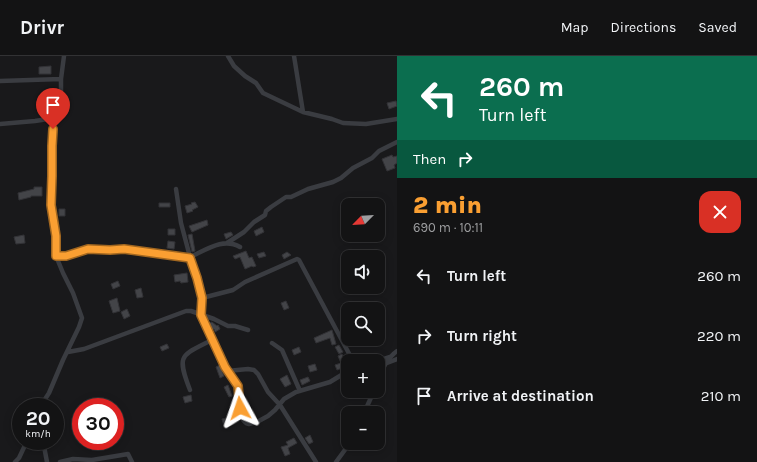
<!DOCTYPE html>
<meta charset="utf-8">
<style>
:root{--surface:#131314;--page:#202022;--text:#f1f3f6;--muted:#9d9ea0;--line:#323234;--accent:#fa9f32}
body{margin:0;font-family:Karla,sans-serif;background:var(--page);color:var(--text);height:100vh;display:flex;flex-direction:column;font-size:15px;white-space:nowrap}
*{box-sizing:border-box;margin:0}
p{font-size:13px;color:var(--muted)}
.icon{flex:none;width:22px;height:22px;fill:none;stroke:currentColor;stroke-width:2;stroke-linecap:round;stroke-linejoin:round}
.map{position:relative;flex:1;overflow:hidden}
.panel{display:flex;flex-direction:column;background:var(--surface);width:360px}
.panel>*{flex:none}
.top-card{background:#0b6e4f;color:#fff;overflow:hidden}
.needle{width:26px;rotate:246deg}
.fabs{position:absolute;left:341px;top:142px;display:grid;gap:8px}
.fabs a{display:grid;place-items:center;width:44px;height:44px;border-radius:8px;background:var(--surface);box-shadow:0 2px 10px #0003,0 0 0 1px var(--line);font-size:20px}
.speed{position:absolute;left:12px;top:342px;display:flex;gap:8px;font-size:20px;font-weight:700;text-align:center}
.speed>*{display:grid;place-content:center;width:52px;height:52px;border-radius:50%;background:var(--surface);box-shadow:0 2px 10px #0003,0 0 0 1px var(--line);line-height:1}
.speed small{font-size:10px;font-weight:400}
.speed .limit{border:6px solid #d22;background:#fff;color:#111}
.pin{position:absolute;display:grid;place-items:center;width:34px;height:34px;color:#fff;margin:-41px -17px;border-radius:50% 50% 50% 0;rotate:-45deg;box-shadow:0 0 4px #0007}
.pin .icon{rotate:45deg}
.me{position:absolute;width:44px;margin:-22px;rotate:355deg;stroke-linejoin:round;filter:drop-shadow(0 0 3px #0008)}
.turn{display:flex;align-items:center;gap:14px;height:84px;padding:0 16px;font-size:18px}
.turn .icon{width:52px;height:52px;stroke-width:2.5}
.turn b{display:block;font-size:28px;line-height:34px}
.then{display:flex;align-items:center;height:38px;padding:0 16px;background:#0003;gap:8px;font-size:15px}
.round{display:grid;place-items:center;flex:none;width:42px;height:42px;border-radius:12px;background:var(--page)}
.head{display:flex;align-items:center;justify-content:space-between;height:68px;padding:0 16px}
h1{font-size:24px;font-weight:800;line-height:30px;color:var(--accent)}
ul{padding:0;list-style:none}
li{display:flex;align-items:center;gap:12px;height:60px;padding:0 16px}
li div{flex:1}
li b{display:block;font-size:15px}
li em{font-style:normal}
header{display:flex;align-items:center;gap:24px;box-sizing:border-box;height:56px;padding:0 20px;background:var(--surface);border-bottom:1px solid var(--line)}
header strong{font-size:19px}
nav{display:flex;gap:22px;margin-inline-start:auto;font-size:14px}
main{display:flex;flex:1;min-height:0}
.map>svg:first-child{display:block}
</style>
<header>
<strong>Drivr</strong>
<nav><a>Map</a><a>Directions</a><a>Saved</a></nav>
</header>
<main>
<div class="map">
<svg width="397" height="406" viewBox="0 0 397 406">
<rect width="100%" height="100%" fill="#19191b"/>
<!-- building -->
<path fill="#434448" stroke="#333337" d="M51 10V18H39V11Z
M396 45 397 50 389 53 387 47Z
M392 99 393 101 397 100V107L394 109 395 112 387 115 382 103Z
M34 131H42V140H31V141L19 144 18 137 34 133Z
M195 146 198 151 192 154 193 155 187 157 185 150 192 148 191 147Z
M159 147H170V151H159Z
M59 153H65V160H59Z
M207 164 208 169 192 176 189 170Z
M262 171 264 176 256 180 254 175Z
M168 173H175V179H168Z
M231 176 233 179 226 183 224 178Z
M192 178 195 195 192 196 188 179Z
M24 179 25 187 16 188 14 181Z
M168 185 175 186 174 193 167 192Z
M246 195 249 202 252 201 256 210 253 211 252 210 245 213 240 201 235 203 233 200Z
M264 196 266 200 259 202 257 198Z
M287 196 291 199 284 203 282 199Z
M187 217 188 226 181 227 180 225 175 226 174 219Z
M118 225 120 230 113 233 111 228Z
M141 232 143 241 137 242 135 234Z
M117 242 120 255 113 257 109 245Z
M286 245 289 252 284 254 281 247Z
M127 253 130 260 124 263 121 256Z
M212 266 217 270 218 269 220 273 215 276 214 273 212 274 209 267Z
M332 274 336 288 332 289 330 282 316 287 314 282Z
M167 288 169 292 162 295 160 291Z
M339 289 343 296 339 298 335 291Z
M299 291 301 296 294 299 292 294Z
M342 298 344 304 346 303 348 310 337 314 335 309 341 307 338 300Z
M315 308 317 314 310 316 308 310Z
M220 309 224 320 220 322 216 311Z
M287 319 291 328 285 331 280 323Z
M308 321 310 325 302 329 300 324Z
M228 329 232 340 229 341 224 331Z
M351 335H361V339H348V336Z
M191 339 192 345 185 347 183 341Z
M227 362 228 369 224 370 222 363Z
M310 379 313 386 309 388 305 382Z
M294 382 297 387 288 392 290 398 285 400 281 391 288 389 286 386Z"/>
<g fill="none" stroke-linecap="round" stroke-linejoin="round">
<!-- street -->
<path stroke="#3a3c41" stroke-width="4.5" d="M228 0 234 10 245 20 256 27 263 37 303 56 332 63 343 67 366 68 397 63
M294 0 303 56
M0 25 61 23
M0 68 35 65 54 62
M176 133 181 167 190 201C206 194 223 181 240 191
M227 187 244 176 254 166 265 159 266 155 271 151 286 141H291L308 133 333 126 341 122 353 112 372 102 379 95 397 86
M56 200H66L88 193 110 194 124 193 190 201 197 222 202 242 201 259 225 311 238 329 240 352 243 364 246 367 249 368 257 366 268 360 275 354 284 343 296 336 330 326 348 315
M202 242 233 234 245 226 297 203 299 204 353 305
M272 287 282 294 300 335
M68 296 84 293 186 255H191L214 263 228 270H235L248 274
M378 305 390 301
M387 307 397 303
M227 315 248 313 254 314 258 318 268 336 280 349 316 406
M378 324C382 314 387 302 397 295
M190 334C176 298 181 300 212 284
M366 335 368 339 371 341
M40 351 49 337 63 304 79 271 82 262 73 237 63 217 56 200 55 180 51 149 52 120V90L54 62 61 41V23L64 0
M364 357 374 335
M43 385 47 406
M15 406 19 402 27 385
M60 406 73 403 92 404 128 398 132 406
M336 406 350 387"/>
</g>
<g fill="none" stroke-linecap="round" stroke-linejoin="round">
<defs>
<path id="route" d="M53 73 52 90V120L51 149 56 180V200H66L88 193 110 194 124 193 190 202 197 222 202 242 201 259 225 311 238 330 240 352"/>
</defs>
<!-- route casing -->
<use href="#route" stroke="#a26720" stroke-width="10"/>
<!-- route -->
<use href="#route" stroke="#fa9f32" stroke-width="7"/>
</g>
</svg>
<div class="fabs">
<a><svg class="needle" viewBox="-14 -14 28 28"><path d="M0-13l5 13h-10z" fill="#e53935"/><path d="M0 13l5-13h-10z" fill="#9d9ea0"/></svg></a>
<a><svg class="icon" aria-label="sound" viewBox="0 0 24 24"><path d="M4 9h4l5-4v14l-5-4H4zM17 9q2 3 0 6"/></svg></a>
<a><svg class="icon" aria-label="search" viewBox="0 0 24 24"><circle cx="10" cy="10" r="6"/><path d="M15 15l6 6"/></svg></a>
<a>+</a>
<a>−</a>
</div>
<div class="speed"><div>20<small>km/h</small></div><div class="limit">30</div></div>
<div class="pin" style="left:53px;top:73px;background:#d93025"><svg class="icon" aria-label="arrive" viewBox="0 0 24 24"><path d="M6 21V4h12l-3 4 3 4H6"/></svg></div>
<svg class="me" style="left:240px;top:352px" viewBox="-20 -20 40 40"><path d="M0-17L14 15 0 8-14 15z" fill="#fa9f32" stroke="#fff" stroke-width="4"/></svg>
</div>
<section class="panel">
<div class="top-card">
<div class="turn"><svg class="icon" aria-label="left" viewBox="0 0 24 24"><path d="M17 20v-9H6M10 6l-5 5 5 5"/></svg><div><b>260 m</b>Turn left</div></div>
<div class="then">Then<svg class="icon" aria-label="right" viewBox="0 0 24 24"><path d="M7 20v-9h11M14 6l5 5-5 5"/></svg></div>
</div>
<div class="head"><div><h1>2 min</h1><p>690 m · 10:11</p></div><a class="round" style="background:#d93025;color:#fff"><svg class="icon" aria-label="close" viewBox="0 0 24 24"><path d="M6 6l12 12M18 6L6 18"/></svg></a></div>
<ul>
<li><svg class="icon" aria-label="left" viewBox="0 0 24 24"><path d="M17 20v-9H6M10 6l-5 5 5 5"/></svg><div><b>Turn left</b></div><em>260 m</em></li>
<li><svg class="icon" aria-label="right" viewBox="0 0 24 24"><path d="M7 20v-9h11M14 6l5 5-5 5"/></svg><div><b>Turn right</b></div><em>220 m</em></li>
<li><svg class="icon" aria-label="arrive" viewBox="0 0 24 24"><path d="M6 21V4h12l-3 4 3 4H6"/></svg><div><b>Arrive at destination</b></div><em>210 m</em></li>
</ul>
</section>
</main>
